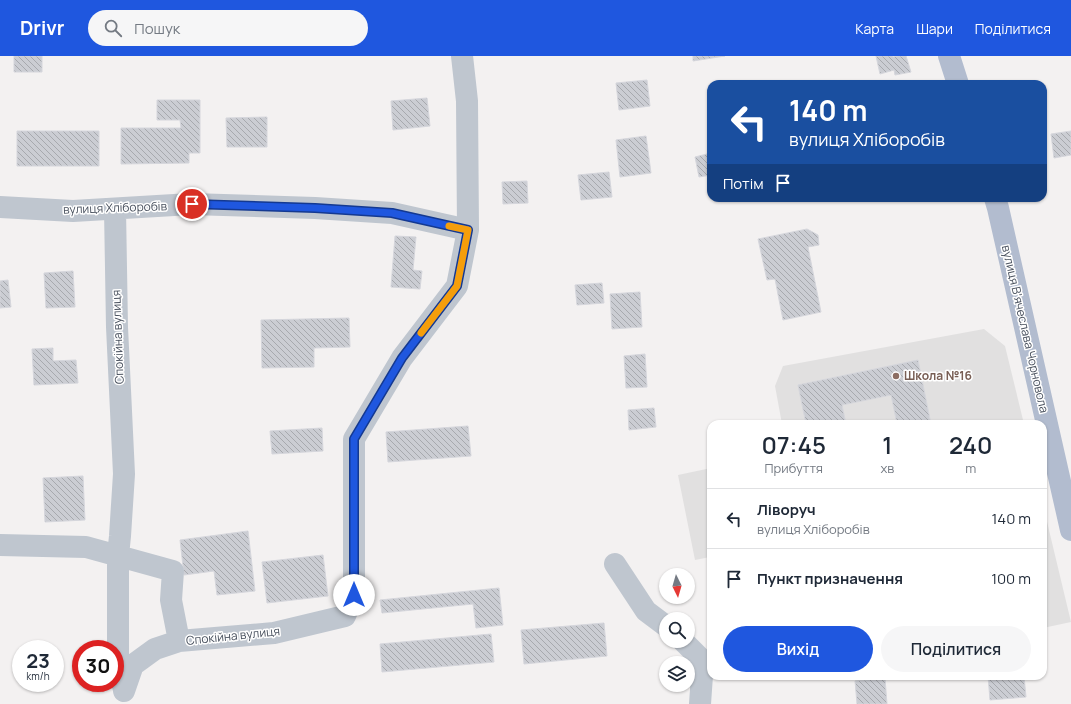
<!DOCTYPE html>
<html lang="uk">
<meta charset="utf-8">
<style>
:root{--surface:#fff;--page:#f6f6f7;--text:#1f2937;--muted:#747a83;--line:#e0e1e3;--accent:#1f57df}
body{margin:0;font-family:Manrope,sans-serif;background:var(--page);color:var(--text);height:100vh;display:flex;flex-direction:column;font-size:15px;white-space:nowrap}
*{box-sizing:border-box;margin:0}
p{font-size:13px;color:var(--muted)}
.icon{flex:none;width:22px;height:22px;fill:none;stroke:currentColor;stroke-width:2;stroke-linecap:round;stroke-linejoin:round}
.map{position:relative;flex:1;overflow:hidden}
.sheet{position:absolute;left:707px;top:364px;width:340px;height:260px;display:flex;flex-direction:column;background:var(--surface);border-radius:12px;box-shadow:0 1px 3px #0004}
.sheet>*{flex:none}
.hud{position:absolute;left:707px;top:24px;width:340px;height:122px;border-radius:12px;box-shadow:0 1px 3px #0004;background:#1a4fa0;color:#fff;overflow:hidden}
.needle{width:26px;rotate:175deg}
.controls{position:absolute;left:659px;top:512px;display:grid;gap:8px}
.controls a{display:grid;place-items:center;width:36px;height:36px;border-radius:50%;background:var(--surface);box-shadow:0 1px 3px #0004;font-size:20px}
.speed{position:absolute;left:12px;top:584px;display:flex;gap:8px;font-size:20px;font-weight:700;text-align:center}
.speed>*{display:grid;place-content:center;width:52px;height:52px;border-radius:50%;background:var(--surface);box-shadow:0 1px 3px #0004;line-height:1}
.speed small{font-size:10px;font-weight:400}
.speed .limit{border:6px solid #d22;background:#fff;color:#111}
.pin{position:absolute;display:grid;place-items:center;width:34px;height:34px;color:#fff;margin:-17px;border:2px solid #fff;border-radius:50%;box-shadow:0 1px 4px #0007}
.me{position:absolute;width:44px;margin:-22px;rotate:0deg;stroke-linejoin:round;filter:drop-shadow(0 0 3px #0008)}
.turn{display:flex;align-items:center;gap:14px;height:84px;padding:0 16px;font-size:18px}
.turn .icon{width:52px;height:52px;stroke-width:2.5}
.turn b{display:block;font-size:28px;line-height:34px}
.then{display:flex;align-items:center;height:38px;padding:0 16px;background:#0003;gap:8px;font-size:15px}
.eta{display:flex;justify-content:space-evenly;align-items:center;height:68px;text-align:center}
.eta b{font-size:24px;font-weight:600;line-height:28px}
.button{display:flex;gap:8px;margin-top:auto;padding:8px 16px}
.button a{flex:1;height:46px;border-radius:24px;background:var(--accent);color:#fff;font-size:16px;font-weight:600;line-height:46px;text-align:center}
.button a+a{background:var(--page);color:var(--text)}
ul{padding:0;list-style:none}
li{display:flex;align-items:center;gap:12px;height:60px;padding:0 16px;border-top:1px solid var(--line)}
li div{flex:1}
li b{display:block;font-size:15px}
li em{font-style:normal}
header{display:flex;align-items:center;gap:24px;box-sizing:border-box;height:56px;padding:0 20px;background:var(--accent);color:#fff}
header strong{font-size:19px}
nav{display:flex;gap:22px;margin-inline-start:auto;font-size:14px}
.search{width:280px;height:36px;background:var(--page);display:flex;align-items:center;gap:10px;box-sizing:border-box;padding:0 14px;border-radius:22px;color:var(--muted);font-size:15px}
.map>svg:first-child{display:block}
</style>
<header>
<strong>Drivr</strong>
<div class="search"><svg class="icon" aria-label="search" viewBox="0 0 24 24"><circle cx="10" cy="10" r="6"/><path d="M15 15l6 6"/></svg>Пошук</div>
<nav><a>Карта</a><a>Шари</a><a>Поділитися</a></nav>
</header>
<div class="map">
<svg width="1071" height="648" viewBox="0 0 1071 648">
<defs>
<pattern id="building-back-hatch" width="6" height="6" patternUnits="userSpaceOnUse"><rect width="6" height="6" fill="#cbcdd3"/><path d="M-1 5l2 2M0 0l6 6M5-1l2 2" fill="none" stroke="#a7a9ae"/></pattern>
</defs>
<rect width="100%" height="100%" fill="#f3f1f1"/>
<!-- education -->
<path fill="#e1e0e0" d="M984 273 1005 290 1024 368H782L775 330 783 310Z
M711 412V507L710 501 695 504 678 419Z
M1043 449 1071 566 1043 572Z"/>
<!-- building -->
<path fill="url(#building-back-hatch)" stroke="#d5d6dc" d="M14 0H42V16H14Z
M693 0H725L693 5Z
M876 0H892L893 1 898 0H906L911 16 895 19 894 14 880 18Z
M647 24 650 50 619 54 616 27Z
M427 42 430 70 393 74 391 45Z
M157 44H200V97H189V107L121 108V72H181L180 64H157Z
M267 61V91H227L226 62Z
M17 75H99V110H17Z
M1071 75V99L1054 102 1051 78Z
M646 80 651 117 620 121 616 84Z
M711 97V119L699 121 695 101Z
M609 116 612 141 581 144 578 119Z
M527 125 528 147 503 148 502 126Z
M807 173 818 179 819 189 808 191 821 256 783 264 775 223 767 224 758 183Z
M395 180 416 181 413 214 422 215 420 233 391 231Z
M73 215 75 251 46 252 44 217Z
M8 224 11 251 0 252V225Z
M602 227 604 247 577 249 575 229Z
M640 236 642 271 612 273 610 238Z
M349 262 350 291 314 292V311L262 312 261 264Z
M53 292V305L76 304 78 327 34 329 32 293Z
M645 298 647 331 626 332 624 300Z
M918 304 931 368H897L891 339 842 349 846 368H806L798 329Z
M654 352 656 371 629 374 628 354Z
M468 370 471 400 388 406 386 376Z
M322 372 323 395 272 398 270 375Z
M83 420 85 464 45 466 43 422Z
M248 475 255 535 217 539 214 515 184 519 180 484Z
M323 499 328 540 267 547 262 506Z
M499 532 503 569 476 572 473 548 382 557 380 544Z
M604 567 607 600 524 608 521 574Z
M491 578 494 606 382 616 380 588Z
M988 620H1024L1026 641 990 644Z
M885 622 887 648H857L855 625Z"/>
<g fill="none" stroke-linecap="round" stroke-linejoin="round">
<!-- minor -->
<path stroke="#bfc6cf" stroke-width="22" d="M0 151 73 155 191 148 315 152 392 157 468 174
M115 153 117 271 124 418 120 480 118 500V609L124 634
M0 489 86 491 173 515 171 544 179 585
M615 508 646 555 666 570
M683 585 703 605 700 648
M124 635 133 609 155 593 179 585 274 577 345 560 354 539V383L402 302 457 230 468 174 467 45 462 0"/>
<!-- major -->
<path stroke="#b2bccf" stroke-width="22" d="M949 0 958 28
M995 142 998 152 1071 474"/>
</g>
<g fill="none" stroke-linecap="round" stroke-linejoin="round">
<defs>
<path id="route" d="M192 148 315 152 392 157 468 174 457 230 402 302 354 383V539"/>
</defs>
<!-- route casing -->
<use href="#route" stroke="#143991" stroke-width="10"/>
<!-- route -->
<use href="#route" stroke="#1f57df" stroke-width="7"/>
<!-- slow -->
<path stroke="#f59e0b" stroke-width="7" d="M421 277 457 230 468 174 449 170"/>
</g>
<!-- markers -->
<circle fill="#8d6e63" stroke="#fff" stroke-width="1.5" cx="896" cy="320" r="4"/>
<g text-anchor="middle" stroke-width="3" stroke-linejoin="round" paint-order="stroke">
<!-- street labels -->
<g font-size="12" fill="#49515e" stroke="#fff">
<text transform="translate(115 152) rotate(-2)" y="4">вулиця Хліборобів</text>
<text transform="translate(1025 273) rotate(77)" y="4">вулиця Вʼячеслава Чорновола</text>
<text transform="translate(118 281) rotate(-92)" y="4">Спокійна вулиця</text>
<text transform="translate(233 580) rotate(-6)" y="4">Спокійна вулиця</text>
</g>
<!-- education labels -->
<g font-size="12" font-weight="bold" fill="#785e54" stroke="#fff" text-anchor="start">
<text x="904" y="324">Школа №16</text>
</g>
</g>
</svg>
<div class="controls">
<a><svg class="needle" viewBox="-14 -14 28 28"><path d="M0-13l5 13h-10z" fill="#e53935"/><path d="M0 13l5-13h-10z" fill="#747a83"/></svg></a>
<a><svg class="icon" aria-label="search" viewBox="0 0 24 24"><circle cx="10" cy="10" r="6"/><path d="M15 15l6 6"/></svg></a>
<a><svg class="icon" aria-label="layers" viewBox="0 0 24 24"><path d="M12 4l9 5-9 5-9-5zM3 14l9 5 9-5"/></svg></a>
</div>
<div class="speed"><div>23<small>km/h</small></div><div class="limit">30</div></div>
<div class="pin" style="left:192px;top:148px;background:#d93025"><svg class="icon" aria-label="arrive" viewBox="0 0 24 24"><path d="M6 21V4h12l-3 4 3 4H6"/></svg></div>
<svg class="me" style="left:354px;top:539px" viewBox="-20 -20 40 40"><circle r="19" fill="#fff"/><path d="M0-13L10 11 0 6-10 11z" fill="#1f57df"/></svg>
<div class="hud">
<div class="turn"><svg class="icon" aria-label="left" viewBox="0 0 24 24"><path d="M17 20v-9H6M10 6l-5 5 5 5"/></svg><div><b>140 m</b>вулиця Хліборобів</div></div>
<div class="then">Потім<svg class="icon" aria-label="arrive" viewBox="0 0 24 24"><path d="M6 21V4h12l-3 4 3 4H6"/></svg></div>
</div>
<section class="sheet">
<div class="eta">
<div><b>07:45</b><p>Прибуття</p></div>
<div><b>1</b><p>хв</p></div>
<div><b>240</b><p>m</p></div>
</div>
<ul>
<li><svg class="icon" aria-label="left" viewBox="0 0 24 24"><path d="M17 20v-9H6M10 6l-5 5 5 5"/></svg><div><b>Ліворуч</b><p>вулиця Хліборобів</p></div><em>140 m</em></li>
<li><svg class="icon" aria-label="arrive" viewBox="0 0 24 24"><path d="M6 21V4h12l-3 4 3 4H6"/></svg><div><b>Пункт призначення</b></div><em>100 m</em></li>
</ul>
<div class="button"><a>Вихід</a><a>Поділитися</a></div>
</section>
</div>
